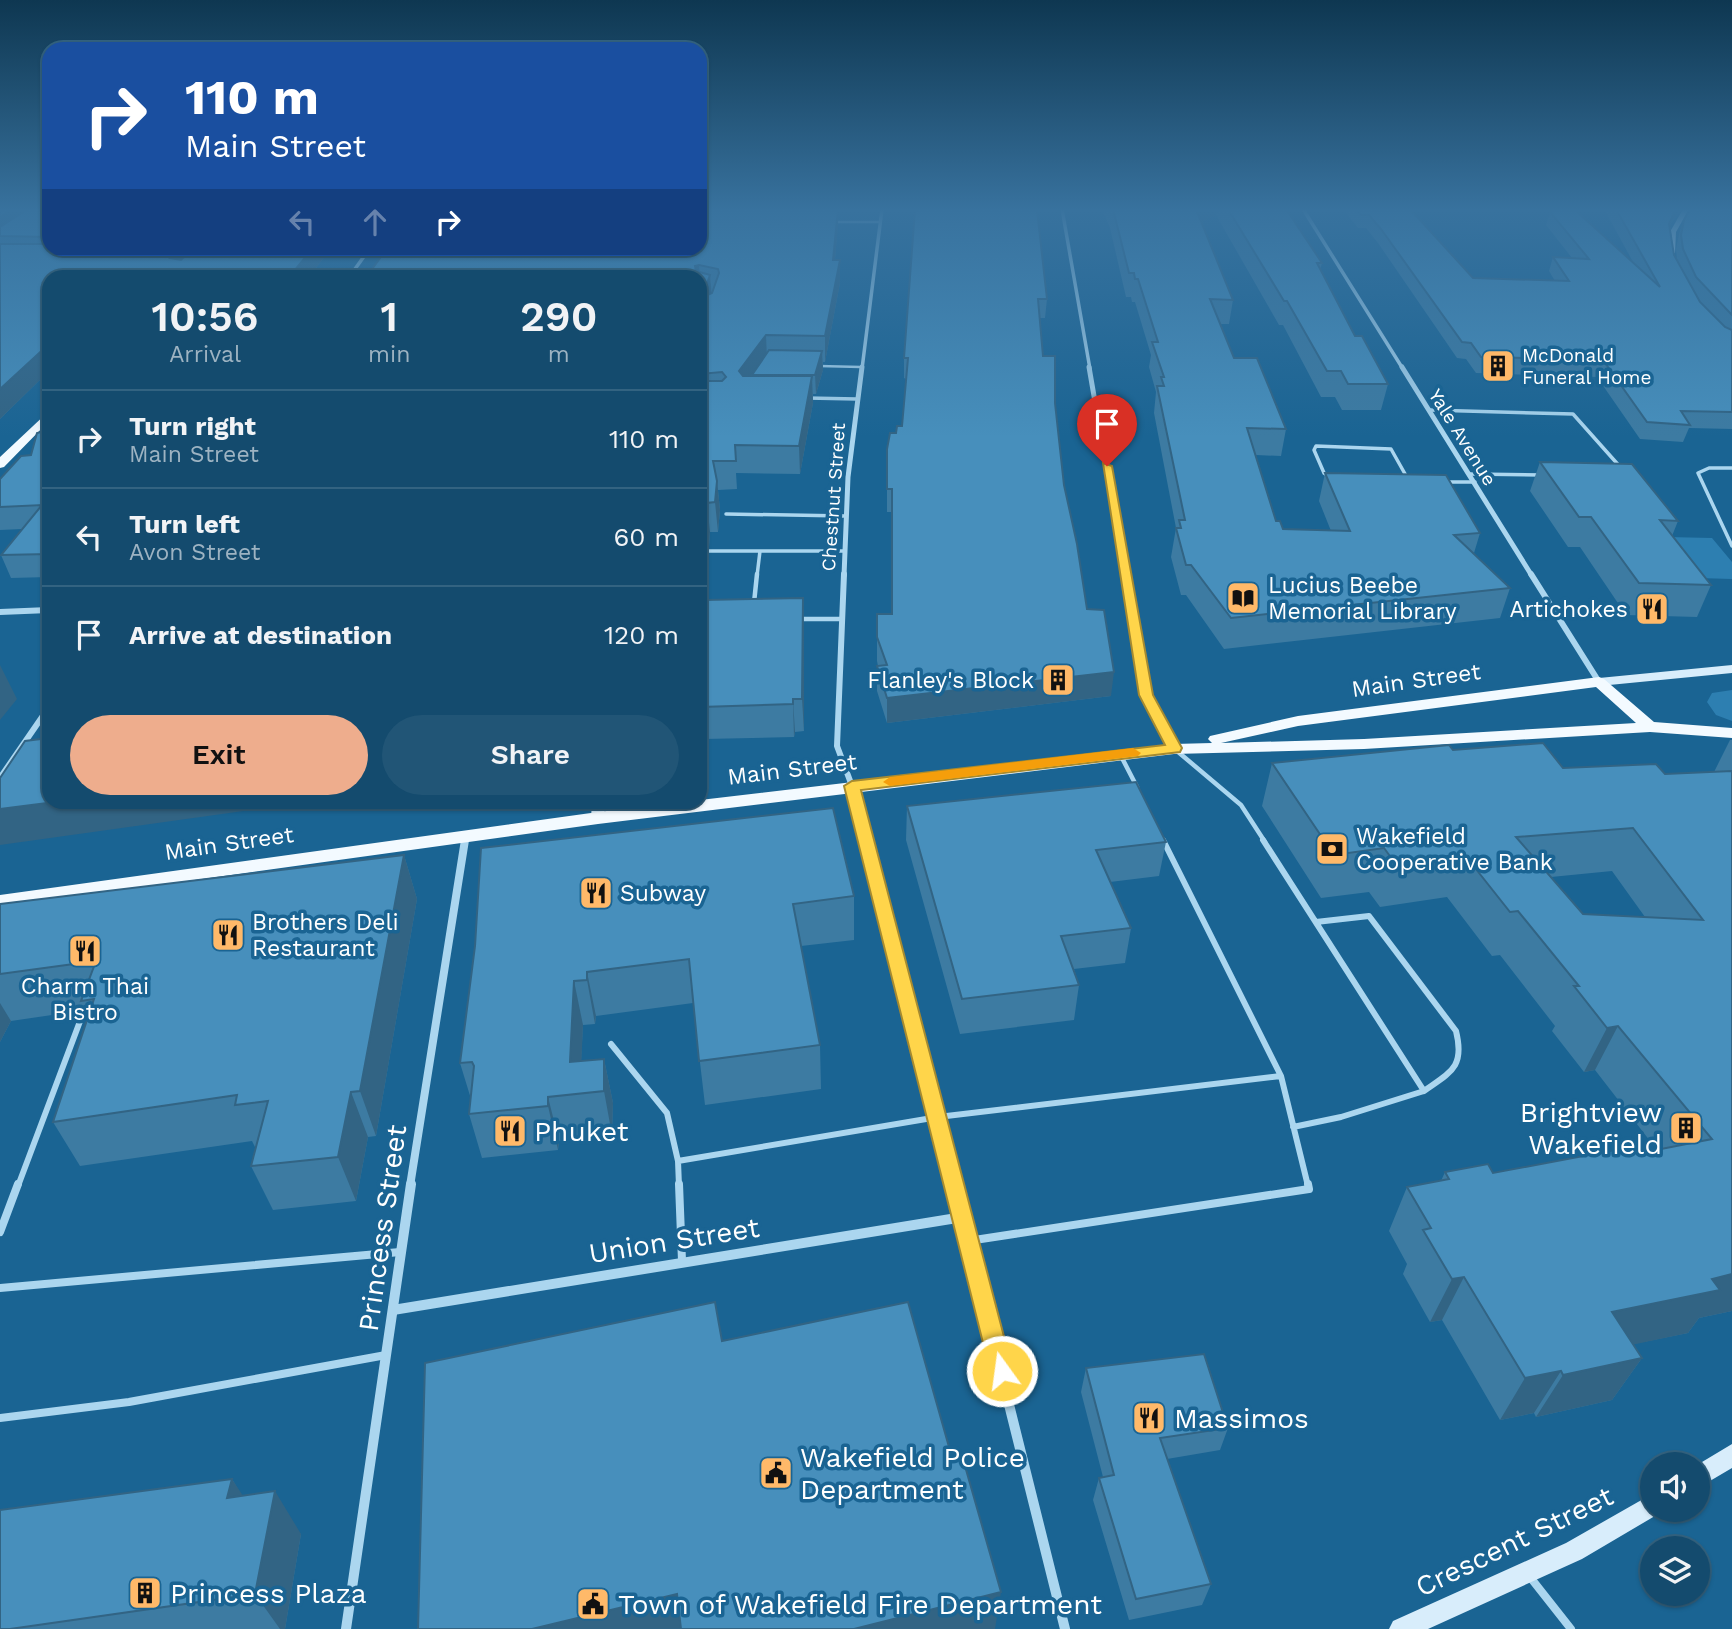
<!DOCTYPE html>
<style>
:root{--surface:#144b6e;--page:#215576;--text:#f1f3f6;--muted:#9db3c2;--line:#336381;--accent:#eead8d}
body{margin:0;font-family:"Work Sans",sans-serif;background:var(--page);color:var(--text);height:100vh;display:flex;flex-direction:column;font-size:26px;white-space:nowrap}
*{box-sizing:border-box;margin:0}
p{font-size:23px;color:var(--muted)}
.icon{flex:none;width:38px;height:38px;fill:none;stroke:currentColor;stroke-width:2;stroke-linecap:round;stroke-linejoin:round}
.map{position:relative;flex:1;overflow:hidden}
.details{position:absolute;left:42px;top:270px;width:665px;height:539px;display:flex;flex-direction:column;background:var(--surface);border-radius:21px;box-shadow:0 2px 5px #0004,0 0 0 2px var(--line)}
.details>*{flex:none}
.top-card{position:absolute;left:42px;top:42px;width:665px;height:214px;border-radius:21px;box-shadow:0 2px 5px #0004,0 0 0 2px var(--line);background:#1a4fa0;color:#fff;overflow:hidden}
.buttons{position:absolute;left:1640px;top:1452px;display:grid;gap:14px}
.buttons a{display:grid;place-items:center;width:70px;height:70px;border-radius:50%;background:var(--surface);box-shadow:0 2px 5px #0004,0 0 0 2px var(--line);font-size:35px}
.pin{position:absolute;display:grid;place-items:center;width:60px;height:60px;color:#fff;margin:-72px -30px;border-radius:50% 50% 50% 0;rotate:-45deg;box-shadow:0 0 7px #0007}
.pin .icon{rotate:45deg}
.me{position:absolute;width:77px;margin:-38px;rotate:346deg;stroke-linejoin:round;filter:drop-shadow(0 0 5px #0008)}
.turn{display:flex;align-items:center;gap:24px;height:147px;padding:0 28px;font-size:32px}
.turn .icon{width:91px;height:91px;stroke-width:2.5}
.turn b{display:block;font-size:49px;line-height:60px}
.lanes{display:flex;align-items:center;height:66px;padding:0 28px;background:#0003;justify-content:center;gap:35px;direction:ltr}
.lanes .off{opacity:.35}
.eta{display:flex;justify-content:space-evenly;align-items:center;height:119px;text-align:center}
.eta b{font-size:42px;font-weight:600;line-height:49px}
.action{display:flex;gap:14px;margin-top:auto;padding:14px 28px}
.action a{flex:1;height:80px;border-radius:42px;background:var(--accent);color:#111;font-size:28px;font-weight:600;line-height:80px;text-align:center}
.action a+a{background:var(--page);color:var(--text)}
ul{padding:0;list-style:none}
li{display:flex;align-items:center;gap:21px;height:98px;padding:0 28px;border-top:2px solid var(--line)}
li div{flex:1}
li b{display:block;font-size:26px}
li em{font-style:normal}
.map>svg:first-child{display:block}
</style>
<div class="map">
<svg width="1732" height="1629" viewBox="0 0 1732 1629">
<rect width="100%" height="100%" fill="#1a6493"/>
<!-- green -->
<path fill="#2d7fb1" d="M1667 537 1712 538 1732 562V579L1698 578Z
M1732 690V721L1716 715 1707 702 1712 693Z"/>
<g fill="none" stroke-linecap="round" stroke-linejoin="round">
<!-- lane-far4 -->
<path stroke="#abd6ef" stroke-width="2.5" d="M833 222H880
M354 271 379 270
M819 366 861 367"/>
<!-- lane-far3 -->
<path stroke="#abd6ef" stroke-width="3.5" d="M807 398 857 399
M1430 410 1573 414 1622 469
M1732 468H1709L1698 473 1732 546
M1470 474 1541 475
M1331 478 1324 473 1314 450 1316 446 1391 449 1409 481
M1445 482H1475
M726 514 845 516
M700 551H844
M757 576 760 551"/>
<!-- lane-far2 -->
<path stroke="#abd6ef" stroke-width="4.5" d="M754 603 757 574
M799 619H841
M1177 751 1241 805 1265 842
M1121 756 1137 787"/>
<!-- lane-far1 -->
<path stroke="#abd6ef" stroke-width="6" d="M1163 840 1281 1076 1308 1186
M1263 840 1424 1091 1341 1117 1293 1127
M1316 922 1369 916 1456 1031C1465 1067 1451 1072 1424 1091
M611 1044 667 1113 678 1161
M18 1186 82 1016
M679 1186 678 1161 938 1117 1281 1076"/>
<!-- lane -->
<path stroke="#abd6ef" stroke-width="8" d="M679 1184 682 1261
M0 1232 18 1184
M968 1241 1309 1189 1308 1184
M0 1288 400 1252
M0 1418 129 1402 386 1355
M1530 1577 1571 1629"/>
<!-- street-far4 -->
<path stroke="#abd6ef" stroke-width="3.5" d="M1062 209 1090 369
M1303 209 1403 369
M350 276 370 248
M862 369 882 209"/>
<!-- street-far3 -->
<path stroke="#abd6ef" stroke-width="5" d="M1089 367 1125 576
M1402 367 1532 576
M844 576 848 477 862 367"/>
<!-- street-far2 -->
<path stroke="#abd6ef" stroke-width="6" d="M844 574 837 746 852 786 866 842
M1125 574 1145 690 1174 749
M1531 574 1599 682
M0 612 49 610
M0 778 49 707
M465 842 466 835"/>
<!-- street-far1 -->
<path stroke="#abd6ef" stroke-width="8" d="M866 840 954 1186
M410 1186 465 840"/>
<!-- street -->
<path stroke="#abd6ef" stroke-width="10" d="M954 1184 1065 1629
M393 1310 963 1217
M346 1629 411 1184"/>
<!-- secondary -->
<path fill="#d8edfb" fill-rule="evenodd" d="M1683 209H1689L1676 232 1675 253 1668 255 1670 232Z
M613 248H620L627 276H620Z
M1732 665V673L1599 686 1593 682 1599 678Z
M592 802H606L603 821H593L591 818Z
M1732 1444V1468L1698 1488 1697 1465Z
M1652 1494V1510H1661L1660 1513 1582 1559 1428 1629H1389L1393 1621 1566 1543Z"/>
<!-- primary -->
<path fill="#f3faff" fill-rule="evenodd" d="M49 411V421L4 467 0 468V457Z
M1599 677 1604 679 1654 722 1732 728V738L1650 732 1364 749 1174 754 598 824 0 907V895L598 812 1174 744 1212 743 1208 739 1210 736 1298 716ZM1596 687 1636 723 1364 739 1221 743 1298 726Z"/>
</g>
<!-- wall -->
<path fill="#3d7ba2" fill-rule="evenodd" d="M0 209H49V248H331L310 276H49V371L0 419Z
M700 209H850H839L835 260 840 283 825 362H823V370L816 394H813V403L800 474 736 473 737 489 718 490 720 510 718 532H710L709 547H708V600L803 598 804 731 795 732 794 737 704 739V745H700V276L407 248H614L615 253 624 254 623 248H700Z
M915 209 1047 299 1045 318H1040L1043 356 1055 403 1064 485 1087 609 1111 696 887 723 877 691V666H878L877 661V614H891V512H887V449L896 433 902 426 906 379 904 378V358Z
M1102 209H1286L1322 263 1320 270 1355 336 1388 384 1381 410H1342L1335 397H1321L1283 325H1279L1216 215 1201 222 1233 300 1229 324H1220L1234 358 1286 429 1281 456 1256 455 1276 521 1283 529 1331 531 1319 501 1325 473 1480 533 1474 553 1510 588 1500 618 1224 649 1186 595H1181L1171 557 1176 528 1154 413 1156 392 1149 367 1151 355 1135 302H1132L1131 297H1126L1110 228Z
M1343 209H1410L1473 278 1555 281 1549 271 1553 257 1572 258 1546 225 1550 212 1633 262 1604 209H1681L1670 225 1674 255 1677 262 1676 249 1679 234 1684 220 1732 209V429L1689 428 1683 442 1640 439 1597 377 1476 373 1466 359 1457 358 1378 243 1366 228H1358Z
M49 430V577L11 578 1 555 22 529 0 530V479L31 455Z
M1540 462 1678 521 1672 536 1711 585 1697 617 1626 615 1580 547H1568L1530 491Z
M1730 740H1732V1311L1699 1318 1688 1333 1633 1344 1642 1358 1612 1400 1536 1417 1534 1413 1500 1420 1442 1320 1430 1322 1403 1274 1407 1264 1389 1231 1407 1187 1441 1181 1445 1172 1493 1173 1657 1150 1595 1070 1584 1072 1552 1031 1555 1026 1500 955 1492 956 1447 897 1380 907 1369 892 1321 898 1262 806 1272 763 1453 750 1563 768 1665 774 1714 772ZM1612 871 1645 917 1583 914 1551 877Z
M907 806 1166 842 1159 876 1110 882 1131 928 1125 963 1074 969 1079 985 1074 1020 960 1034 906 840Z
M404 855 417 899 376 1136 368 1137 356 1201 273 1210 251 1166 256 1149 252 1141 80 1166 53 1122 89 1015 86 1010 11 1021 0 1042V904Z
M854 896V940L801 946 820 1045 821 1089 705 1105 693 1003 596 1016 595 1024 583 1025 581 1061 604 1059 613 1103 612 1135 559 1141 558 1150 482 1158 469 1114 471 1099 460 1063 475 946Z
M1086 1368 1228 1428 1220 1450 1167 1459 1211 1584 1202 1605 1129 1620 1093 1500 1099 1478 1103 1477 1081 1392Z
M232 1479 242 1496 301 1534 285 1629H0Z"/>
<!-- shaded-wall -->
<path fill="#326484" d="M13 209H44L0 236V217Z
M838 209V226L833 283V260Z
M1194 209H1217L1216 215 1191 227Z
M1676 209H1681L1671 222 1664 237Z
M178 248H181L186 264 170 258Z
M313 248H331L310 276H290Z
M840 260V283L825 362V336Z
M699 265 701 288 696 276 695 266Z
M710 275 712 299 700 316V291Z
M766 335 767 360 752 375V381L741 397 739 371Z
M49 344V371L0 419V389Z
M822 351 823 370 816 394 815 375Z
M812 376 813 403 800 474 799 446Z
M717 481 720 510 718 532 715 502Z
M707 503 710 532 709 547 706 517Z
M706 526 708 555V631L705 600Z
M803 598 804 629V731L802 699Z
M0 665 17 699 0 720Z
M1114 672 1111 696 887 723V698Z
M793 699 795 732 794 737 793 704Z
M55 802H308L0 845V809Z
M404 855 417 899 376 1136 360 1091Z
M587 972 596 1016 595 1024 587 980Z
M574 981 583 1025 580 1094 570 1062Z
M0 1003 11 1021 0 1042Z
M1618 1026 1595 1070 1584 1072 1607 1028Z
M604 1059 613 1103 612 1135 604 1091Z
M351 1092 368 1137 356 1201 338 1157Z
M548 1097 559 1141 558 1150 548 1106Z
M1732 1274V1311L1699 1318 1688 1333 1584 1355 1612 1312 1712 1279Z
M1464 1277 1442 1320 1430 1322 1452 1279Z
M1642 1358 1612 1400 1536 1417 1563 1375Z
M1561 1371 1534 1413 1500 1420 1525 1378Z
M232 1479 260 1522 227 1498Z
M275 1491 301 1534 285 1629H280L255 1594Z
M1001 1592 995 1629H854Z
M677 1594 685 1629H532Z"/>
<!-- building -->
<path fill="#478fbc" stroke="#326484" stroke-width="2" fill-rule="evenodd" d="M0 209H13L0 217Z
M28 209H49V237L0 236V227Z
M700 209H838L833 260H840L825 336 766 335 739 371 743 376H812L799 446 735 445 736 461H713L717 481 715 502 707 503 706 517H700V381H722L726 377 722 372 700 374V298L712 293 719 273 718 269 699 265 695 266 696 271 710 275 705 289 700 291V276H367L386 250 407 248H505L504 255H511L512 248H614L615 253 627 254 625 248H700Z
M915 209H1034V210H1037L1047 299H1038L1043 356H1055V403L1064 485 1077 544 1087 609 1104 610 1114 672 887 698 877 666 887 665 877 637V614H892V489H887V449L890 433H896L897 426H902L908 358H904Z
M1113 209H1196L1233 300 1210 299 1234 358H1257L1286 429 1247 428 1276 521H1280L1283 529 1350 531 1325 473 1446 475 1480 533 1454 535 1510 588 1231 618 1191 565H1186L1176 528H1181L1179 520H1185L1157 386H1164L1161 377H1164L1152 342H1158L1138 279H1135L1134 273H1129Z
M1228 209H1286L1322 263H1317L1355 336H1362L1388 384H1348L1341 371H1327L1287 301H1284Z
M1356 209H1410L1473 278 1569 281 1553 257 1589 259 1550 212 1554 209H1574L1660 287 1616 209H1676L1669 224 1674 255 1700 302 1725 327 1732 330V412L1681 411 1690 425 1647 422 1603 360 1481 357 1471 343 1462 342 1381 229 1369 215H1361Z
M1690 209H1732V315L1696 277 1683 249 1681 235 1684 220Z
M0 244H49V248H178L170 258 181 260 193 248H313L290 276H49V344L0 389Z
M769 350 822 351 815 375H752Z
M49 430V554L1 555 42 505 0 507V479L21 456 31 455 37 433Z
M1540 462 1632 464 1678 521 1660 520 1711 585 1639 583 1591 517H1579Z
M700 526H706L705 600 803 598 802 699H793V704L701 707 700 713Z
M49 738V802H55L0 809V778L25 741Z
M1543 743 1563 768 1656 764 1665 774 1732 771V1274L1712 1279 1720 1290 1612 1312 1642 1358 1563 1375 1561 1371 1525 1378 1464 1277 1452 1279 1423 1230 1431 1228 1407 1187 1449 1179 1445 1172 1488 1164 1493 1173 1636 1146 1641 1153 1712 1139 1618 1026 1607 1028 1574 986H1579L1518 911 1510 912 1464 854 1395 863 1384 848 1334 855 1272 763 1449 745 1453 750ZM1633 828 1703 920 1583 914 1516 837Z
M1136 782 1166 842 1096 850 1131 928 1061 936 1079 985 962 999 907 806Z
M833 808 854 896 793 904 820 1045 699 1061 689 959 587 972V980L574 981 570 1062 604 1059V1091L548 1097V1106L469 1114 474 1066 472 1062 460 1063 475 946 481 848Z
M404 855 360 1091 351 1092 338 1157 251 1166 268 1101 235 1105 237 1095 53 1122 94 999 81 1001 96 961 0 974V904Z
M715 1302 722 1341 908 1302 953 1461 963 1459 1001 1592 854 1629H681L677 1594 532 1629H418L425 1363Z
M1204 1354 1228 1428 1160 1438 1211 1584 1136 1599 1099 1478 1114 1475 1086 1368Z
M232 1479 227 1498 275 1491 255 1594 10 1629H0V1510Z"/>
<!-- sky -->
<linearGradient id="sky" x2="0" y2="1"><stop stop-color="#0e3751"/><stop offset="0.48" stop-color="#38729e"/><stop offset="1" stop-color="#38729e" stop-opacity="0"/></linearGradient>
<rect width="1732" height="437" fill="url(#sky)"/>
<!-- route -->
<path fill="#ffd54a" stroke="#a68a30" stroke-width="2" d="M1103 463 1112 466 1153 695 1182 748 1180 752 861 790 1013 1371 1010 1379 1002 1383 993 1379 990 1371 844 786 852 781 1165 745 1139 695Z"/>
<!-- slow -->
<path fill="#f59e0b" d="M1133 748 1141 753 1138 756 890 786 883 782 890 777Z"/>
<!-- icons -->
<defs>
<symbol id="building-square" viewBox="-11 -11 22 22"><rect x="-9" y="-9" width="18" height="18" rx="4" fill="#ffb969" stroke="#1a6493"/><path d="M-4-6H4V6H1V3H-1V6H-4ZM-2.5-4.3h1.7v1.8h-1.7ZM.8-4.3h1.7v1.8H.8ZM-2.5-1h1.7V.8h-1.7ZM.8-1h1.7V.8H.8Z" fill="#111"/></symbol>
<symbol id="library-square" viewBox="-11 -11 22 22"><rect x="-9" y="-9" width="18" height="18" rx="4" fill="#ffb969" stroke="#1a6493"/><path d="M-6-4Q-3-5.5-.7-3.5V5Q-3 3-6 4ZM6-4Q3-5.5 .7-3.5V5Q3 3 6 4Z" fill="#111"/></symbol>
<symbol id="restaurant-square" viewBox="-11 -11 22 22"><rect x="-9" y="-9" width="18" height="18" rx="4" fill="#ffb969" stroke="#1a6493"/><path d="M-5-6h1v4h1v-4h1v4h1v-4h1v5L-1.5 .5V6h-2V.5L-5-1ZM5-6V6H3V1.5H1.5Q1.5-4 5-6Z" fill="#111"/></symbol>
<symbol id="bank-square" viewBox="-11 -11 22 22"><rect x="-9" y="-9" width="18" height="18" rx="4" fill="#ffb969" stroke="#1a6493"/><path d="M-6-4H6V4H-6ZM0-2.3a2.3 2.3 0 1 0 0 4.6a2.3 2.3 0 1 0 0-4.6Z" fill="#111"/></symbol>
<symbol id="civic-square" viewBox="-11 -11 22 22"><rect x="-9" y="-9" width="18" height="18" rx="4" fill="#ffb969" stroke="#1a6493"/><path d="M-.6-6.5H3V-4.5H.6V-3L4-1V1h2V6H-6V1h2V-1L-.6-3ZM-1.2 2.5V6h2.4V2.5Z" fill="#111"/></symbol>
</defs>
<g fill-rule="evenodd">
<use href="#building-square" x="1479" y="347" width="38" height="38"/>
<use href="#library-square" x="1224" y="579" width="38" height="38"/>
<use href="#restaurant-square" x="1633" y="590" width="38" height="38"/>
<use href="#building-square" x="1039" y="661" width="38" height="38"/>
<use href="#bank-square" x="1313" y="830" width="38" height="38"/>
<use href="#restaurant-square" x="577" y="874" width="38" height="38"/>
<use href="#restaurant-square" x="209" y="916" width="38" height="38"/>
<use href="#restaurant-square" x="66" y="932" width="38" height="38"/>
<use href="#building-square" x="1667" y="1109" width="38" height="38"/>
<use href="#restaurant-square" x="491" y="1112" width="38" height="38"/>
<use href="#restaurant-square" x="1130" y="1399" width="38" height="38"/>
<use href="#civic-square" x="757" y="1454" width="38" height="38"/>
<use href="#building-square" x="126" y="1574" width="38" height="38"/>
<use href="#civic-square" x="574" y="1585" width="38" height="38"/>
</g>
<g text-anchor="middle" stroke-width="7" stroke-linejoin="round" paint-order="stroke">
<!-- far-poi labels -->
<g font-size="19" fill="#fff" stroke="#1a6493" text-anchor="start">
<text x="1522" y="362">McDonald<tspan x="1522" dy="22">Funeral Home</tspan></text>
</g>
<!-- far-street labels -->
<g font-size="19" fill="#fff" stroke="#1a6493">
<text transform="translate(1463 437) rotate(58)" y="7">Yale Avenue</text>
<text transform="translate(833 497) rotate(-86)" y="7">Chestnut Street</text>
</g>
<!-- poi labels -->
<g font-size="23" fill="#fff" stroke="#1a6493" text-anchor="start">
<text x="1268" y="593">Lucius Beebe<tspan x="1268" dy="26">Memorial Library</tspan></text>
<text x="1628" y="617" text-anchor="end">Artichokes</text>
<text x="1034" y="688" text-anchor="end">Flanley's Block</text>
<text x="1356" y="844">Wakefield<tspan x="1356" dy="26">Cooperative Bank</tspan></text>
<text x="620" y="901">Subway</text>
<text x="252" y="930">Brothers Deli<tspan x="252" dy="26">Restaurant</tspan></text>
<text x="85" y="994" text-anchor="middle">Charm Thai<tspan x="85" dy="26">Bistro</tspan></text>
</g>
<!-- street labels -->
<g font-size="23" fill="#fff" stroke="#1a6493">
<text transform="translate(1416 680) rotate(-8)" y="8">Main Street</text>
<text transform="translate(792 769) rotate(-7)" y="8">Main Street</text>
<text transform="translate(229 843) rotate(-8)" y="8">Main Street</text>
</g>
<!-- near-poi labels -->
<g font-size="28" fill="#fff" stroke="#1a6493" text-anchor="start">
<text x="1662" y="1122" text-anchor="end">Brightview<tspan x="1662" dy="32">Wakefield</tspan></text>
<text x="534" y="1141">Phuket</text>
<text x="1174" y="1428">Massimos</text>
<text x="800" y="1467">Wakefield Police<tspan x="800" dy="32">Department</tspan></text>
<text x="170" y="1603">Princess Plaza</text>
<text x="618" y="1614">Town of Wakefield Fire Department</text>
</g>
<!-- near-street labels -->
<g font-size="28" fill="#fff" stroke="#1a6493">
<text transform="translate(382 1228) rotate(-82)" y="10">Princess Street</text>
<text transform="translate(674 1240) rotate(-9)" y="10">Union Street</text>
<text transform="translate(1514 1541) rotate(-26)" y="10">Crescent Street</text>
</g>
</g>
</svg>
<div class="buttons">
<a><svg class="icon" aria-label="sound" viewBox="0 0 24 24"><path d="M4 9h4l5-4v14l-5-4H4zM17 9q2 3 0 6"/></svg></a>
<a><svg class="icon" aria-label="layers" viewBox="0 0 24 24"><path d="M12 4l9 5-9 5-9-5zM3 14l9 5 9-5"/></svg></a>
</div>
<div class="pin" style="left:1107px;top:466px;background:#d93025"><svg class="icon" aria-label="arrive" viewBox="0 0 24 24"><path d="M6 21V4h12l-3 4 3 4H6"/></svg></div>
<svg class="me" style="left:1002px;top:1371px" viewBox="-20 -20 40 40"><circle r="17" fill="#ffd54a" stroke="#fff" stroke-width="3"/><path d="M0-11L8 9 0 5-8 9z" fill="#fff"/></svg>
<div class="top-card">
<div class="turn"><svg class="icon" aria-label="right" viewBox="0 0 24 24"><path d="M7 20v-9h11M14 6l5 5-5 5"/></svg><div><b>110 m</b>Main Street</div></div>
<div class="lanes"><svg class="icon off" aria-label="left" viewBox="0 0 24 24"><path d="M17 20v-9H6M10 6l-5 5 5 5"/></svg><svg class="icon off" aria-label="ahead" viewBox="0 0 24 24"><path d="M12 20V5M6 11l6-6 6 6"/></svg><svg class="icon" aria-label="right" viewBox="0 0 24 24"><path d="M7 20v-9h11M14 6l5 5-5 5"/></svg></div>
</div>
<section class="details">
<div class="eta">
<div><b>10:56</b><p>Arrival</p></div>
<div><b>1</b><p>min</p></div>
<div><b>290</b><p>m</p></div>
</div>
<ul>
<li><svg class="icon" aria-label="right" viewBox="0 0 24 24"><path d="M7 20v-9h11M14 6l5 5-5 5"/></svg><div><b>Turn right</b><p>Main Street</p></div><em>110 m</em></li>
<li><svg class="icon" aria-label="left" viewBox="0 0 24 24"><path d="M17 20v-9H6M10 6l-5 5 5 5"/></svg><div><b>Turn left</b><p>Avon Street</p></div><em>60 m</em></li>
<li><svg class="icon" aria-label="arrive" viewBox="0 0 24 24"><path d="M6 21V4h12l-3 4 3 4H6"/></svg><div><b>Arrive at destination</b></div><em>120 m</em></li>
</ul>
<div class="action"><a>Exit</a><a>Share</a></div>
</section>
</div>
